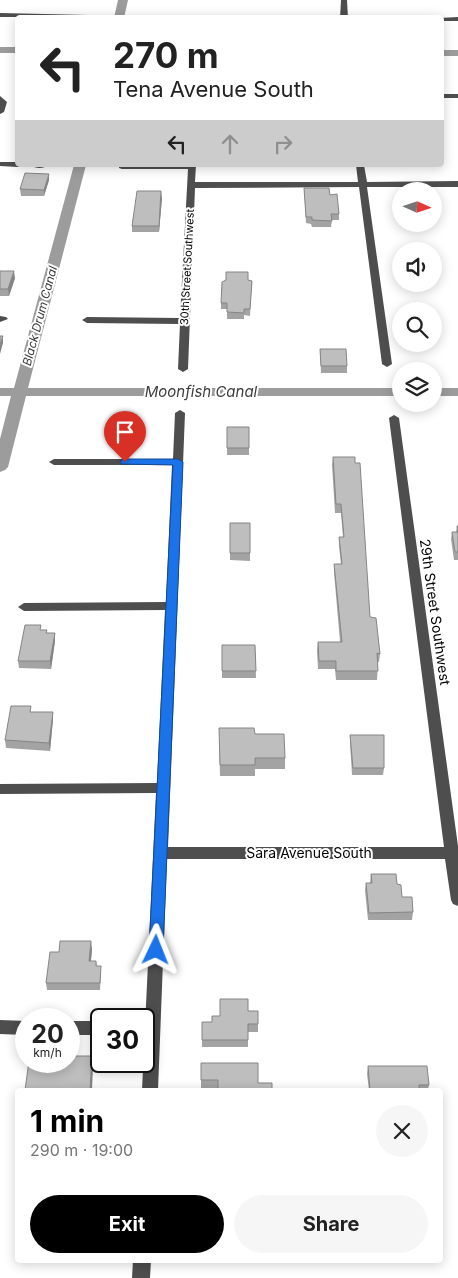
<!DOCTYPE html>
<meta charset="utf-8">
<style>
:root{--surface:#fff;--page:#f6f6f6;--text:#222;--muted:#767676;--accent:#000}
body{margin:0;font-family:Inter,sans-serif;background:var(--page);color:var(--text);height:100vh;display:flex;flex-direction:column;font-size:19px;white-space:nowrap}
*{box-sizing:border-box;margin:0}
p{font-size:16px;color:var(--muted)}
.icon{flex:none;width:28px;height:28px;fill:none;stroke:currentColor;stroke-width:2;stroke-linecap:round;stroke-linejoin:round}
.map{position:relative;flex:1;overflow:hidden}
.details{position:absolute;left:15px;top:1088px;width:428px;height:175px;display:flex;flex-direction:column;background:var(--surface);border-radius:5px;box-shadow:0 2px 12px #0003}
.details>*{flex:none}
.hud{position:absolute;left:15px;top:15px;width:429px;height:152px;border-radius:5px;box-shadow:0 2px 12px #0003;background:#fff;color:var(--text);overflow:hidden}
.needle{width:32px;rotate:93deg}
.tools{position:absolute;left:392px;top:182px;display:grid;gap:10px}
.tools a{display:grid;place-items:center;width:50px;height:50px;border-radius:50%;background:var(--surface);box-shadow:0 2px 12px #0003;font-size:25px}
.speed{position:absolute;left:15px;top:1008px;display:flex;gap:10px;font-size:25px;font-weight:700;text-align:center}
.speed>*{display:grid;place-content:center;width:65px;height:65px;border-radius:50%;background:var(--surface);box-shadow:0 2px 12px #0003;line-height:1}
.speed small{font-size:12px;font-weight:400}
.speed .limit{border:2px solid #111;border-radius:8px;background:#fff;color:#111}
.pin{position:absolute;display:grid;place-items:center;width:42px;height:42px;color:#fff;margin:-51px -21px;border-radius:50% 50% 50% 0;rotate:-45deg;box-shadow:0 0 5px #0007}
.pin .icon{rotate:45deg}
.me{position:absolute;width:55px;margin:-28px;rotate:2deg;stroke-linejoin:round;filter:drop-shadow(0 0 4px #0008)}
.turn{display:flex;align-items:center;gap:18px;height:105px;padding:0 15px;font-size:22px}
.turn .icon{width:65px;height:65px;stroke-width:2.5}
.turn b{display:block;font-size:35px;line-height:42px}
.lanes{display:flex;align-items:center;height:48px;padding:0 15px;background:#0003;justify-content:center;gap:25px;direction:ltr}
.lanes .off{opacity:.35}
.round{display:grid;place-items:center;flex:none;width:52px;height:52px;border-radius:26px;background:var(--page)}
.overview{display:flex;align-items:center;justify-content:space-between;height:85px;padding:0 15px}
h1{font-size:30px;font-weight:700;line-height:38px;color:var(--accent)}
.button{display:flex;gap:10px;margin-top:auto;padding:10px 15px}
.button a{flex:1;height:58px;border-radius:30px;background:var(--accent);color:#fff;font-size:20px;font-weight:700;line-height:58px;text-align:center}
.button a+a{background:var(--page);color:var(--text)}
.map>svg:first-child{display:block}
</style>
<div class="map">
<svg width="458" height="1278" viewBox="0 0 458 1278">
<rect width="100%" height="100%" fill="#fff"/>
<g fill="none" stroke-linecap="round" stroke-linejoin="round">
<!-- canal -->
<path fill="#9c9c9c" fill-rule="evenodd" d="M118 0H128L124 18H114Z
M0 47H18V53H0Z
M441 50H458V56H441Z
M74 165H86L28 388H401V396H26L8 467 5 470 0 472V439L11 396H0V388H14Z
M434 388H458V396H434Z"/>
<!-- minor -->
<path fill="#4e4e4e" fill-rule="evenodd" d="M341 0H347L348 18H340Z
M0 13 88 15 92 17H0Z
M458 17V21H441V18H439Z
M441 94H458V98H441Z
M0 96 7 102 4 112 0 114Z
M0 162H18V165H22L18 167 0 166Z
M31 165H48C44 169 35 169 31 165Z
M119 165H196L195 182H358L356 165H364L367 182 458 181V187H367L392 364 387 367 382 364 359 187 195 188 188 369 183 372 178 369 180 324 87 323 82 320 87 317 180 318 188 169H122L119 168Z
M0 316 6 317 8 319 0 322Z
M180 410 185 413 168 847H444L389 418 394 415 399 418 458 846V906L453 904 451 900 445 859H167L158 1090H142L156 793 0 794V784L157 783 165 610 24 611 18 607 24 603 166 602 172 465H54L49 462 54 459H173L175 413Z
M0 1020 26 1021V1035L0 1034Z
M69 1021H101V1035H69Z
M133 1260H151L150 1278H132Z"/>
</g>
<!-- wall -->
<path fill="#a3a3a3" d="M49 180 44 196H21L20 189Z
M304 188 330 195 339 214V220H332L331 227H312L311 224 306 223Z
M162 198 159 232H132V226Z
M0 271 15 278 9 296H0Z
M248 280 252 281 250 316 244 315V319H227V309H221V303Z
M320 349 347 366V373H321Z
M227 427H249V455H227Z
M333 457 370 617 380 654 379 662H378L377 680H336L335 669H318L317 650 318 642H340L334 572V564H341L339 546V537H343L341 513H335L332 465Z
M230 523H250V561L230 560Z
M457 526H458V560H454L451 539 452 532H456Z
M41 630 47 633H55V641L51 669 19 668 18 661Z
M222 645H255L256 678H222Z
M32 712H53V719L50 751 6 748 5 740Z
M255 734 285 758V769H255V776H220L219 739Z
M350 735 384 768 383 775H352L350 742Z
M371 874 397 884 402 897 413 912 412 920H368L365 890 366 883H370Z
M92 949 91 961H96L97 966 101 973 100 990H47L46 983 59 952Z
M248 1011H258V1032H248V1047H202V1022H212L220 1016Z
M201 1063 258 1083 272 1090H201Z
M368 1066 429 1085 428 1090H369L367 1074Z"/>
<!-- shaded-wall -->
<path fill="#858585" d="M49 174V180L44 196V190Z
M161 191 162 198 159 232V226Z
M14 271 15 278 9 296 8 289Z
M3 336V343L0 354V345Z
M55 633V641L51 669 50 661Z
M53 712V719L50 751 49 743Z
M91 941 92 949 90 969 89 961Z
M92 1056 93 1067 92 1090H90Z"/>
<!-- building -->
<path fill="#bebebe" stroke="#858585" d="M25 173 49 174 44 190 20 189Z
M304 188H329L330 195 337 194 339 214H331L332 221 312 220V217H306Z
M137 191H161L159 226H132Z
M0 271H14L8 289H0Z
M226 272H248V280L252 281 250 309H244V313L227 312V303H221L222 282 226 280Z
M0 336H3L0 345Z
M320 349H346L347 366H321Z
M227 427H249V448H227Z
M333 457H355V463H360L370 617 376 618 380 654 377 653 378 671H336V661H319L318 642H342L334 564H342L339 537H344L341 504H336Z
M230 523H250V553H230Z
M457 526H458V552H455L452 532H458Z
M25 625H41L40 630H47L46 633H55L50 661H18Z
M222 645H255L256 671H222Z
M11 706H31L30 712H53L49 743 5 740Z
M219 728H254L255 734H284L285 758H255V765H220Z
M350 735H384V768H353Z
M371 874H396L397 884 401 885 402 897H412L413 912 369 913 366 883H372Z
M60 941H91L89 961H96V966H101L100 983H46L50 952H59Z
M220 999H248V1011H258V1024H248V1040H202V1022H212V1016H220Z
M69 1056H92L90 1090H25L29 1061H69Z
M201 1063H258V1083H272V1090H218V1080H201Z
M368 1066H427L429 1085H419V1090H370Z"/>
<!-- route -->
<path fill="#1a73e8" stroke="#114b97" d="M125 459H178L183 462 163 950 161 955 156 956 151 955 149 950 173 465 121 464V460Z"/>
<g text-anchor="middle" stroke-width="4" stroke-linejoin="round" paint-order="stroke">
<!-- far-street labels -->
<g font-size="11" fill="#000" stroke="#fff">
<text transform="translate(187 267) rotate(-87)" y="4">30th Street Southwest</text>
</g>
<!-- far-water labels -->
<g font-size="12" font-style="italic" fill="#3d3d3d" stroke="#fff">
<text transform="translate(40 316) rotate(-75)" y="4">Black Drum Canal</text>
</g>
<!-- street labels -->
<g font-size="14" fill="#000" stroke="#fff">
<text transform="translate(435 612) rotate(82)" y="5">29th Street Southwest</text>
<text x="309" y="858">Sara Avenue South</text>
</g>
<!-- water labels -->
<g font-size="15" font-style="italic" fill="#3d3d3d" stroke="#fff">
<text x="201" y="397">Moonfish Canal</text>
</g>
</g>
</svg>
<div class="tools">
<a><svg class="needle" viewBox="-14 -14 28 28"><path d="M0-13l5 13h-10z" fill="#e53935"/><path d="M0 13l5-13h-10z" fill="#767676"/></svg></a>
<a><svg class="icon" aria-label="sound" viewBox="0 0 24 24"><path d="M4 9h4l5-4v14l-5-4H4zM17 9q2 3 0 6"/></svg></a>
<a><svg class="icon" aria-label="search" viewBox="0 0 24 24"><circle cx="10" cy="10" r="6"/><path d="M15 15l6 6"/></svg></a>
<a><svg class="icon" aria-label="layers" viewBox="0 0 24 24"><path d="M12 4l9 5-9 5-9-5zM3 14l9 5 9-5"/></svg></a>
</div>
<div class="speed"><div>20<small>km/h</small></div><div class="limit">30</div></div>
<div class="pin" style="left:125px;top:462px;background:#d93025"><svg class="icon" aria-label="arrive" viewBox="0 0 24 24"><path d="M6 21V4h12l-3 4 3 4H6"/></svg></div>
<svg class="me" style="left:156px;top:950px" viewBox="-20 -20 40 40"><path d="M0-17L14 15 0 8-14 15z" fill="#1a73e8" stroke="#fff" stroke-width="4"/></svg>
<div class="hud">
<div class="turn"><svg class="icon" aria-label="left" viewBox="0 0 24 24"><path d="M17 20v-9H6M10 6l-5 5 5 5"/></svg><div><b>270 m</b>Tena Avenue South</div></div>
<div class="lanes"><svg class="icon" aria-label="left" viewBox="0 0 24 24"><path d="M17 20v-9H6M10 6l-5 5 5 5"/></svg><svg class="icon off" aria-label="ahead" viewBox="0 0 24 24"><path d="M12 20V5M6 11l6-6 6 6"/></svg><svg class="icon off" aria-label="right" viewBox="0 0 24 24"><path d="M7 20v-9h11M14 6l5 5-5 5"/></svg></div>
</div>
<section class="details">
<div class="overview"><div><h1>1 min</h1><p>290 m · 19:00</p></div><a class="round"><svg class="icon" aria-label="close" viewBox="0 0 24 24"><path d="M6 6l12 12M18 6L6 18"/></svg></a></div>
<div class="button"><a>Exit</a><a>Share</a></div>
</section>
</div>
